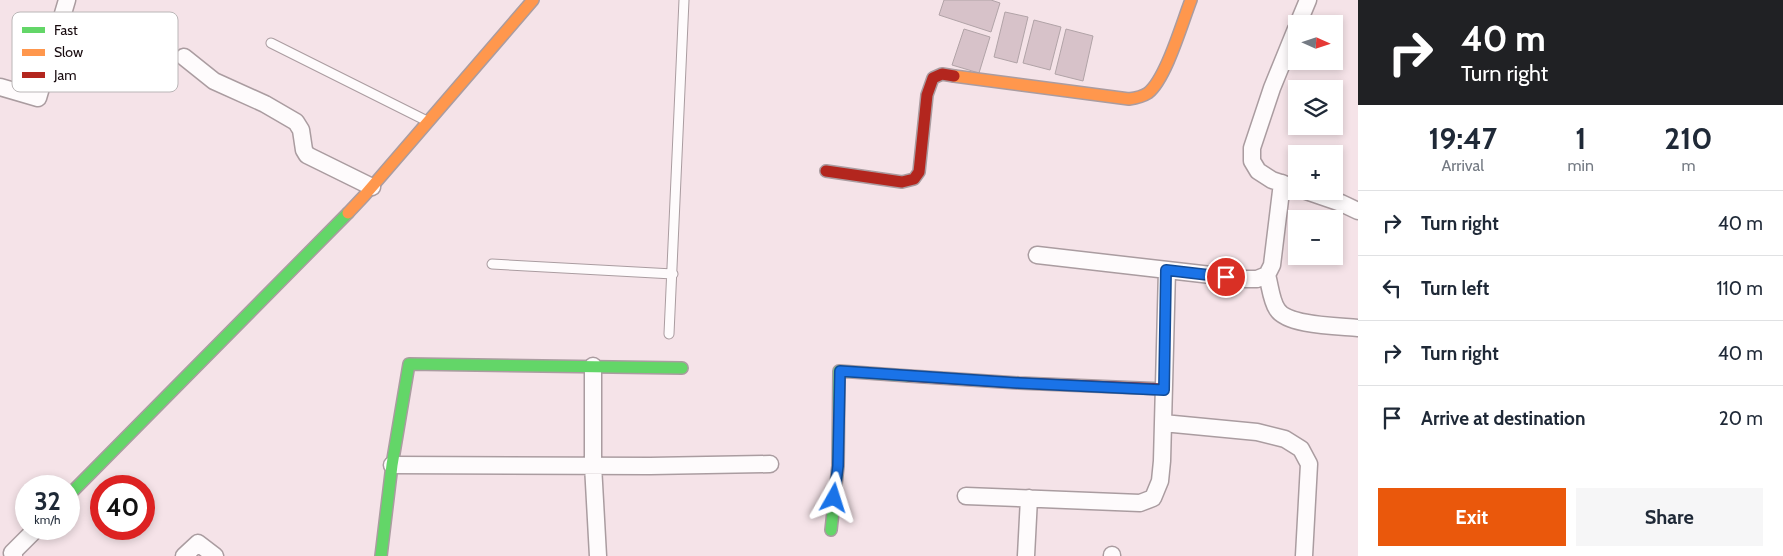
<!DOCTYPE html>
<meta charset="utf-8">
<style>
:root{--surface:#fff;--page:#f6f6f7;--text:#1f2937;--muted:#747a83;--line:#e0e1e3;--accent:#ea580c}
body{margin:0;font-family:Cabin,sans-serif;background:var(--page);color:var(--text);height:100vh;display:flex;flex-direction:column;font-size:19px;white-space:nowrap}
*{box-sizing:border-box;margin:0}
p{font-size:16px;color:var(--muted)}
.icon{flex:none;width:28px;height:28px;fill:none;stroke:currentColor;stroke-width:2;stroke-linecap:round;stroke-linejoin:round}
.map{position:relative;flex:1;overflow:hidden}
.drawer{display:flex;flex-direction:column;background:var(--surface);width:425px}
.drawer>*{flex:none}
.banner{background:#202124;color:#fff;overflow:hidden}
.needle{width:32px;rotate:93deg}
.tools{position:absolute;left:1288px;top:15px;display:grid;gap:10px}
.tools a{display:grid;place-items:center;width:55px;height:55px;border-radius:0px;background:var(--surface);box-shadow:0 2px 8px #0003;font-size:25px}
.speed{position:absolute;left:15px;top:475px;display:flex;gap:10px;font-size:25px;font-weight:700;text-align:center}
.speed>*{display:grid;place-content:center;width:65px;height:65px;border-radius:50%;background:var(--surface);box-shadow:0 2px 8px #0003;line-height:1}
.speed small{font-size:12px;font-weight:400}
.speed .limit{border:8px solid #d22;background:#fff;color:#111}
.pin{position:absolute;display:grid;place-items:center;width:42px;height:42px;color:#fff;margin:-21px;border:2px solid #fff;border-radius:50%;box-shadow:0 1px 5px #0007}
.me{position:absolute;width:55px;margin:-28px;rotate:6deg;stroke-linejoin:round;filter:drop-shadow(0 0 4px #0008)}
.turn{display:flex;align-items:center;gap:18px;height:105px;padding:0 20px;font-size:22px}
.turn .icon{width:65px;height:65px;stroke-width:2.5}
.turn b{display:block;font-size:35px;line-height:42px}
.eta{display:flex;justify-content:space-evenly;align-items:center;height:85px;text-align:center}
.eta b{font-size:30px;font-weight:800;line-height:35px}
.button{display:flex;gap:10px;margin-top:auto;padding:10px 20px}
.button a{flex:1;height:58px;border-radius:0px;background:var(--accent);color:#fff;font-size:20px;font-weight:800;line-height:58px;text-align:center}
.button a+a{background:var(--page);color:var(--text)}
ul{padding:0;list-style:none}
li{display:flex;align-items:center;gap:15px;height:65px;padding:0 20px;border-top:1px solid var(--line)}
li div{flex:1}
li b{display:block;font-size:19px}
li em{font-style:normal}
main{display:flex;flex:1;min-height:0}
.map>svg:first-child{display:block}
</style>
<main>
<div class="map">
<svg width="1358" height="556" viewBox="0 0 1358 556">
<rect width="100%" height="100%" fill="#f5e3e8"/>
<!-- building -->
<path fill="#d7c2c9" stroke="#b1a3a7" d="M944 0H991L1000 3 991 32 939 15Z
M1005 12 1028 17 1017 63 994 57Z
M1034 20 1061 27 1050 70 1023 63Z
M964 29 990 37 979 73 952 65Z
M1066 29 1093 36 1083 81 1055 74Z"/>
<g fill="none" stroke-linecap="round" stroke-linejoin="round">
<defs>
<path id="lane" d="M271 43 427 121
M492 264 673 274
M669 334 684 0"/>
<path id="street" d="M1298 24 1308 0
M1296 29 1272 88 1252 148V161L1258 171 1272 180 1296 188
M184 57 214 81 265 104 296 122 301 130 304 150 307 155 372 187
M0 87 38 98 67 0
M1306 191 1341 203 1358 211
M1037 255 1246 279H1257L1267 275 1272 265 1282 183
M1267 275C1270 285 1271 300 1277 309 1287 326 1339 326 1358 328
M593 366V465L598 556
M1163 423 1257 432 1285 439 1301 449 1309 464 1304 556
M392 465 650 466 770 464
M966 496 1140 503 1153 498 1160 481 1162 461 1167 270
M14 556 12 553 36 529
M184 556 198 543 215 556
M1026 556 1029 498
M1112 556V555"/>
<path id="fast" d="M69 495 348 213
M831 530 838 466 839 371 909 376
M381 556 392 465 409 364 682 368"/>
<path id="slow" d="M954 76 1129 99C1136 98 1142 97 1148 93 1166 79 1182 23 1191 0
M348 213 364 196 533 0"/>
<path id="jam" d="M826 171 902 182 914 179 919 172 927 95 933 78 942 74 954 76
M909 376 1019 383 1164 389"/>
</defs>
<!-- lane casing -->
<use href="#lane" stroke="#aa9ca0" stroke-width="11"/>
<!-- street casing -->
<use href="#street" stroke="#aa9ca0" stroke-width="19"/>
<!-- fast casing -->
<use href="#fast" stroke="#aa9ca0" stroke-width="14"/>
<!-- slow casing -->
<use href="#slow" stroke="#aa9ca0" stroke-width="14"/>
<!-- jam casing -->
<use href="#jam" stroke="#aa9ca0" stroke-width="14"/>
<!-- lane -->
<use href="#lane" stroke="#fefbfc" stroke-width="9"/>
<!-- street -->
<use href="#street" stroke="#fefbfc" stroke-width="16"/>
<!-- fast -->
<use href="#fast" stroke="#63d668" stroke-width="11"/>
<!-- slow -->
<use href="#slow" stroke="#ff974d" stroke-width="11"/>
<!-- jam -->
<use href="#jam" stroke="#b3261e" stroke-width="11"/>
</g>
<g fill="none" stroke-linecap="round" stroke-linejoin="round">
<defs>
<path id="route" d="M834 498 838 466 840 371 1019 383 1164 390 1166 270 1226 277"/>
</defs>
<!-- route casing -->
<use href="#route" stroke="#114b97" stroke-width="12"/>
<!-- route -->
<use href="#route" stroke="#1a73e8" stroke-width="9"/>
</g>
<!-- legend -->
<rect x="12" y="12" width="166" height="80" rx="8" fill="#fff" stroke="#bab6b7" stroke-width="1"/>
<rect x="22" y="27" width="23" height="6" fill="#63d668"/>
<rect x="22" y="49" width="23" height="7" fill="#ff974d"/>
<rect x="22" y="72" width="23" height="6" fill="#b3261e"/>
<g font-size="14" fill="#180b0f">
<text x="54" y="35">Fast</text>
<text x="54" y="57">Slow</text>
<text x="54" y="80">Jam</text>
</g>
</svg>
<div class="tools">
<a><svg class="needle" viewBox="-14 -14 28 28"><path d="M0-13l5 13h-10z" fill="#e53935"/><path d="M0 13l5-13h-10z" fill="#747a83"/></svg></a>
<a><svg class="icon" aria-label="layers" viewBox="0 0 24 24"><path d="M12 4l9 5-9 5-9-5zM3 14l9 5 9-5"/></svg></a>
<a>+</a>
<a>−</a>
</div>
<div class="speed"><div>32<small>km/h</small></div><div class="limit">40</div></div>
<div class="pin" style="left:1226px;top:277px;background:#d93025"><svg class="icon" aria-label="arrive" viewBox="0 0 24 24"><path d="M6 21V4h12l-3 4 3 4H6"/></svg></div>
<svg class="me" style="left:834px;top:498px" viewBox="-20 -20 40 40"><path d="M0-17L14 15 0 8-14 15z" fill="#1a73e8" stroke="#fff" stroke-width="4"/></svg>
</div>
<section class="drawer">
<div class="banner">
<div class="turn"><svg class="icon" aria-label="right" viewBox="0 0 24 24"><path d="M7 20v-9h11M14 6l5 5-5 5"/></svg><div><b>40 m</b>Turn right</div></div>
</div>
<div class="eta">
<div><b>19:47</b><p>Arrival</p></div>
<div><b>1</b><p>min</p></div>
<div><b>210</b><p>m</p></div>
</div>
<ul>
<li><svg class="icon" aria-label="right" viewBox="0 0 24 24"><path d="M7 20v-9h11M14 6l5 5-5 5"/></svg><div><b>Turn right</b></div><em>40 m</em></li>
<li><svg class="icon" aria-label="left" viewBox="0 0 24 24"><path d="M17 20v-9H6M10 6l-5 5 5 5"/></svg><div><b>Turn left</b></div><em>110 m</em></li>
<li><svg class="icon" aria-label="right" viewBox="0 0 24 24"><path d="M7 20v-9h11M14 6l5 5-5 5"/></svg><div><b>Turn right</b></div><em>40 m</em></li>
<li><svg class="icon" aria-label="arrive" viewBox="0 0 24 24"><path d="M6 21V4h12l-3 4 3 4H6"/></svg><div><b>Arrive at destination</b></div><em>20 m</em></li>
</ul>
<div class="button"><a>Exit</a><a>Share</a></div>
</section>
</main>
